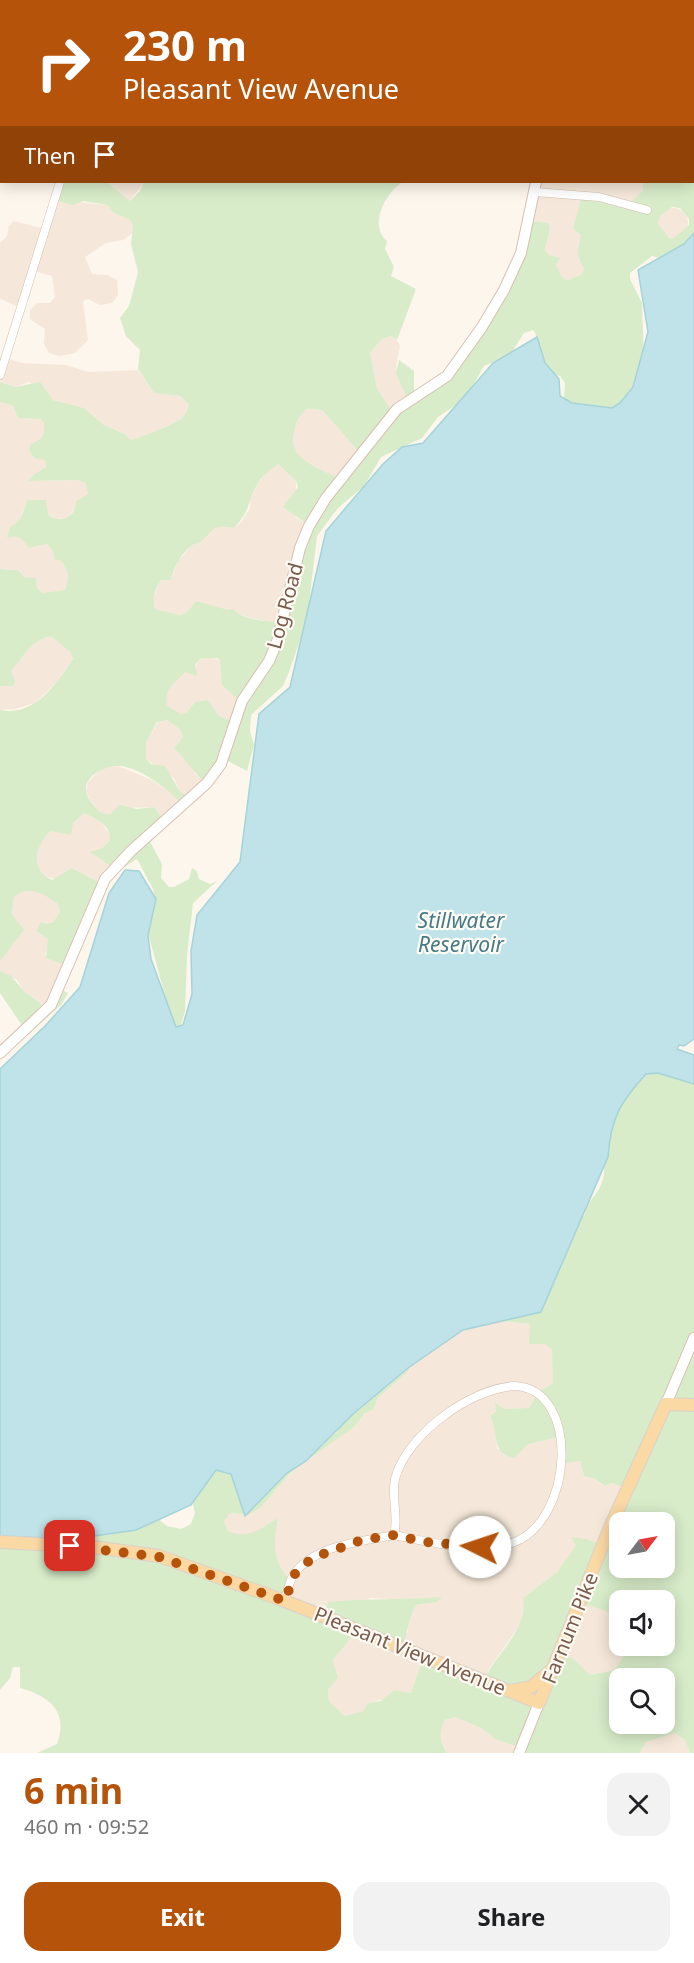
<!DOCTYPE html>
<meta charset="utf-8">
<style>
:root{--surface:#fff;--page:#f2f2f2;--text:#202124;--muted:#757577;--accent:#b45309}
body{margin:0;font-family:"Noto Sans",sans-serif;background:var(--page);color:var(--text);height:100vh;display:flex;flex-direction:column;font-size:22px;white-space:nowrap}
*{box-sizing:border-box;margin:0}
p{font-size:20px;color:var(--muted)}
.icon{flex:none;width:33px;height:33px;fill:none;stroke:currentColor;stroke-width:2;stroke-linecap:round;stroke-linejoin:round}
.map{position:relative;height:1753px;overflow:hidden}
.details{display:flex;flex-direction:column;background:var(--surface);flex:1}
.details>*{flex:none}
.top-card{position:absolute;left:0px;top:0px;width:694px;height:183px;box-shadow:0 3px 15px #0003;background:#b45309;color:#fff;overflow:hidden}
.needle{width:39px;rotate:58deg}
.tools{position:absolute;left:609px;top:1512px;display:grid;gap:12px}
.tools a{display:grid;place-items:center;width:66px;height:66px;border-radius:12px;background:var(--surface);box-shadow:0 3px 15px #0003;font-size:30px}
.pin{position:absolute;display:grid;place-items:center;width:51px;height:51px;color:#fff;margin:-26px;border-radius:12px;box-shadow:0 3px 9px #0006}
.me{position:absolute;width:66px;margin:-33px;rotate:274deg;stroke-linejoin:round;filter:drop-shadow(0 0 4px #0008)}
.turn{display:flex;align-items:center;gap:21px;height:126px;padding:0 24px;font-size:27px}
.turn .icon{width:78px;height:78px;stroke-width:2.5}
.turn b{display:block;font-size:42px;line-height:51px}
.then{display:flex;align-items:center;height:57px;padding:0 24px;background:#0003;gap:12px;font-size:22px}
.round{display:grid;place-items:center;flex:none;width:63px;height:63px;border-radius:18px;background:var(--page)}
.headline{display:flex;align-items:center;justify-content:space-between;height:102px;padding:0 24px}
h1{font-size:36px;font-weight:700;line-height:45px;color:var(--accent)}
.cta{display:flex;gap:12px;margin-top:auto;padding:12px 24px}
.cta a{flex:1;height:69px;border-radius:18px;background:var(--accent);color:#fff;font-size:24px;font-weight:700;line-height:69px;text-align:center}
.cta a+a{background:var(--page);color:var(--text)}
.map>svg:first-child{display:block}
</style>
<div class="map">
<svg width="694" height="1753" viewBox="0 0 694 1753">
<rect width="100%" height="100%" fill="#fdf6ec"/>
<!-- residential -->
<path fill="#f5e8da" d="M107 182H144L130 201Z
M534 182H643L644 191 629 203 576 222 573 229 581 235V239L577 254 584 269 581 275 567 280 562 277 545 250 550 228 528 221Z
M55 200 107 205 114 213 130 220 133 226V233L123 240 106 243 85 257 92 274 107 275 117 280 118 295 112 303 100 305 88 299 83 301 88 340 75 353 60 356 49 353 44 344 45 329 30 319V310L37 303H50L55 297 52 276 34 271 21 308 0 299V243L7 236 9 226 14 221 44 229Z
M658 223a15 15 0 1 1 30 0a15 15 0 1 1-30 0Z
M391 336 397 340 400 346 396 367 409 400 391 412 377 388 370 353 382 339Z
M6 358 22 363 66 365 88 372 138 370 154 393 181 396 189 405 183 417 176 422 140 439 129 441 125 434 104 425 84 408 53 400 29 382 15 387 0 382V364Z
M0 402 13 406 18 418 40 419 44 423V435L40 441 33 443 45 460 46 467 34 474 30 481 78 480 86 484 88 488V494L67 518 55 519 49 516 46 500H28L17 524 15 535 21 537 29 548 47 544 66 566 68 581 65 590 58 593H43L18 570 0 569Z
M307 409 322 410 359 452 338 479 302 460 294 450 291 443 298 417Z
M278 464 296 481 295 517 307 524 280 624 251 618 196 601 186 613 178 615 155 609 153 602 158 584 162 580H171L178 561 191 546 202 541 209 530 218 526 234 528 242 521 250 508V501L258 483 268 470Z
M50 635 70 652 73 659 56 683 35 703 15 709 0 710V686L11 676V671L31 645Z
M210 657 220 660 223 680 242 702 235 722 219 716 208 700 195 702 187 712 181 714 167 707 165 697 173 681 185 672H191L201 658Z
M167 720 180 728 183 737 174 748 189 761 195 774 206 783 189 799 179 790 174 778 146 759V743L158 722Z
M118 766 150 779 173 794 183 805 165 821 154 807 126 808 110 814 101 813 90 800 86 791 88 782 102 768Z
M84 813 101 822 110 835V840L102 848 91 852 113 867 102 884 72 868 56 879 43 876 38 868 36 858 41 841 51 831 73 823Z
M29 889 41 892 58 904 60 912 53 922 40 926 36 931 48 939 49 944 45 955 69 966 48 1008 24 991 17 980 0 971V961L4 954 23 930 12 914 14 896 21 891Z
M501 1321 530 1324 552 1350 554 1371 553 1383 538 1392 529 1408 504 1409 496 1403V1411L490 1416 496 1428 497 1449 520 1450 529 1444 559 1437 580 1461 584 1476 595 1479 604 1486 612 1483 626 1489 602 1545 587 1539 572 1538 576 1546 573 1553 557 1572 523 1598 525 1610 519 1626 489 1669 484 1680 422 1661 411 1693 368 1703 363 1711 345 1716 329 1701 328 1690 338 1678 333 1660 352 1634 408 1633 407 1621 416 1605 437 1602 371 1598 322 1615 292 1607 276 1556 273 1538 277 1519 257 1532 238 1536 228 1531 224 1522 230 1513 244 1515 261 1507 293 1470 353 1428 365 1413 373 1410 378 1398 408 1370 409 1363 464 1327Z
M580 1602 610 1611 619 1618 620 1646 623 1657 614 1670 590 1675 574 1659 560 1653Z
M455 1717 481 1728 495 1739 518 1747 517 1753H447L440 1738V1730L445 1720Z
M675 1733 685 1740 690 1753H640L646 1742Z"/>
<!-- green -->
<path fill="#d8ecc9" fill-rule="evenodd" d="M694 148V243L659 258 652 256 630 273V279L642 303 644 360 624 409 572 405 564 397 565 383 560 376C534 371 543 343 533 330L524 333 510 355 484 366 465 399 438 417 422 438 381 457 364 486 338 508 317 536 307 620 289 672 283 686 251 715 250 731 254 745 247 771 224 759 206 783C193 773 186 759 174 748L183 737 180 729 167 720 157 722 146 743V759L151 764 165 766 179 790 189 799 183 805C169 790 141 768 120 766 108 765 85 774 86 790 86 799 96 807 101 813L110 814 120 805 137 809 154 807 165 821 148 838 162 864 161 878 169 887H174L189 879 192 868 197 871 199 879 210 884 217 881 193 903 187 956 185 1011 179 1031 175 1032 148 933 154 891 137 859 118 871 90 852 102 848 110 840C111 825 96 819 84 813L73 823 71 835 51 831C35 845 29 870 52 880L72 868 102 884 68 966 46 958 48 939 36 931 41 922 46 924 53 922 60 912 58 904C43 894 30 884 14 897L12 914 24 930 0 961V710C35 717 56 684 73 659L70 652 51 636C30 641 24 656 11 671L15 682 13 686H0V569L18 570 25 577 36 578 37 588 43 593 65 590C69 579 69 569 60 560H55L53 551 47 544 29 548C22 539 19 534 7 538L10 527C20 522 24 512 27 500H46L49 516C62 523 76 517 76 501L88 494 86 484 78 480 29 481 34 474 46 467 45 460 34 458 29 450 31 444C43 439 44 437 44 423L40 419 18 418 13 406 0 402V382L15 387 40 382 53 400 84 408 104 425 125 434 130 440C139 439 177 423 182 418 185 415 187 409 189 405L181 396 154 393 138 369 140 350 126 336 120 318 129 306 138 272 131 244 133 226 130 220 114 213 107 205 83 201 73 205 55 200 60 182H107L130 201 140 191 144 182H403C386 191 368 226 387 241L385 249 394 267 391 276 416 289 397 340 391 336 382 339 370 353 377 388 392 412 408 400 396 374 399 360 414 371V396L433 387 502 291 528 221 548 223 550 228 545 250 549 255 560 258 556 265 562 277 567 280 581 275 584 269 577 254 581 235 573 229 582 195 629 203 643 191V182H693ZM672 207 680 208 689 219V225L674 238H669L658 224 660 216ZM307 409 322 410 359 452 338 478C319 468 287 459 294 433 296 422 298 416 307 409ZM278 464 296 481 298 487 283 507 307 524 280 623C267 620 242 621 234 609L228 610 196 601 186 613 179 615 155 609C152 600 155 586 162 580H171C174 568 179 556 190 547 193 544 198 544 202 541 216 527 213 525 234 528 251 510 247 502 258 483 263 474 271 470 278 464ZM201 658H217L220 660 222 685 242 703 235 722 219 716 208 700 195 702 187 712 181 714 167 706C164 688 175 683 185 672L197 676 195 665Z
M0 971 11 976 24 991 47 1008 60 989 68 993 61 1005 0 1059V1045L20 1029 21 1024 0 993Z
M647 1074H662L694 1084V1753H690L685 1740 675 1733 646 1742 640 1753H517L518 1747 495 1739 481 1728 455 1717 445 1720C438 1733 440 1741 447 1753H37L57 1744C69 1711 49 1696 20 1688V1667H13L10 1678 0 1690V1533L108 1535 158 1519 167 1526 181 1529 191 1524 195 1513 191 1497 212 1465 230 1472 252 1502 266 1495 289 1468 337 1432 350 1408 409 1363V1370L378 1398 373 1410 365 1413 353 1428 293 1470 261 1507 248 1515 230 1513 224 1522 228 1531C247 1540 261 1529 278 1518 273 1541 272 1564 291 1580L282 1602 322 1615 328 1602C367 1598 406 1600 442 1597L437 1602 416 1605C407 1621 408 1633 402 1650L352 1634C347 1645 340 1650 333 1660L338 1678 328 1690 329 1701 345 1716 363 1711 368 1703 381 1701 394 1690 411 1693 422 1661 483 1682C494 1655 529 1630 523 1598L557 1572 576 1546 571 1537 587 1539 602 1545 626 1489 612 1483 605 1486 595 1479 584 1476 580 1461 563 1463 559 1437 529 1444 514 1458C490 1452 500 1436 490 1416L496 1411 495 1402 504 1409 529 1408 538 1392 553 1383 552 1350 545 1344H529L530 1324 501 1321 585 1214C587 1202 593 1199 599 1189 610 1169 602 1147 595 1127L637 1077ZM620 1522H664V1568H620ZM620 1600H664V1646H620L623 1657 614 1670 590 1675 574 1659 560 1653 581 1602C595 1609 607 1609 619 1618ZM620 1678H664V1724H620Z"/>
<!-- water -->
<path fill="#bfe3e8" stroke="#a5d3da" stroke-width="1.5" d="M694 233V1039L684 1046 679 1045 677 1049 694 1055V1084L658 1073 646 1074C620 1103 611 1117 608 1157L541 1312 463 1330 408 1368 353 1414 306 1461 287 1473 245 1516 231 1474 216 1470 191 1505 136 1530 73 1539 0 1536V1069L46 1025 80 987 109 893 125 870 139 871 156 899 148 935 151 959 176 1027 183 1025 192 994 191 951 197 915 240 862 259 714 290 687 326 531 383 464 402 447 423 443 493 363 537 337 545 363 559 379 560 396 572 403 612 408 620 403 633 387 648 332 638 270 684 244Z"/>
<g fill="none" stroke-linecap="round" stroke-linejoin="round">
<defs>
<path id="street" d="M73 2 75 0
M535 192 599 197 647 210
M0 375 60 182
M515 1386C581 1389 574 1522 512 1543 479 1554 428 1542 394 1535 399 1517 391 1498 395 1479 406 1435 471 1388 515 1386Z
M285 1601C287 1593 289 1581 294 1574 316 1544 362 1542 394 1535"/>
<path id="secondary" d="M607 2 608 0
M0 1053 51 1005 105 879 131 851 207 783 221 764 242 701 269 661 277 642 300 548 309 526 326 498 397 409 447 376 482 327 504 290 521 253 536 182
M666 1404 694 1338
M519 1753 539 1703"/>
<path id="primary" d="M0 1542 93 1547 159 1556 285 1601 539 1703 611 1525 666 1404 694 1405
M511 1691 531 1687 550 1671"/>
</defs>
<!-- street casing -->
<use href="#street" stroke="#d1beb0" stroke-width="9"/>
<!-- secondary casing -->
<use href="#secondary" stroke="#d6c0b0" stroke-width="12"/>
<!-- primary casing -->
<use href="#primary" stroke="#dad1cd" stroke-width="14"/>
<!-- street -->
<use href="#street" stroke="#fff" stroke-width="8"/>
<!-- secondary -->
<use href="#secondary" stroke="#fff" stroke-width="10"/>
<!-- primary -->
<use href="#primary" stroke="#fbd9a5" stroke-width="12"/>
</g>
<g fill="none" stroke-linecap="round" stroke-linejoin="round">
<!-- route -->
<path stroke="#b45309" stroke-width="10" stroke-dasharray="0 18" d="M70 1546 159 1557 285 1601 294 1575 312 1558 362 1540 394 1535 426 1542 480 1547"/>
</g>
<g text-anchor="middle" stroke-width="4.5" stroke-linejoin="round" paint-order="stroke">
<!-- street labels -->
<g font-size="20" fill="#7a5c4d" stroke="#fffaf3">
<text transform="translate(285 606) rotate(-75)" y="7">Log Road</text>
<text transform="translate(570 1628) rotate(-68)" y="7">Farnum Pike</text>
<text transform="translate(410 1651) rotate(22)" y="7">Pleasant View Avenue</text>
</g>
<!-- water labels -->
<g font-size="21" font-style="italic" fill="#437c86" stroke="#fffaf3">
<text x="461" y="928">Stillwater<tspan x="461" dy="24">Reservoir</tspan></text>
</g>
</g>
</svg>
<div class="tools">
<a><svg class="needle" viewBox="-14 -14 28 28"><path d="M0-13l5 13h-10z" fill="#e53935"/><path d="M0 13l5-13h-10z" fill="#757577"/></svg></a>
<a><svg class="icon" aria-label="sound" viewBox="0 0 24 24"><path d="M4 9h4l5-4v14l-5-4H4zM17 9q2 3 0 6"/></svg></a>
<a><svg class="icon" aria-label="search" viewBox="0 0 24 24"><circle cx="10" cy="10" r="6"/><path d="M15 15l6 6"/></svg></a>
</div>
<div class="pin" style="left:70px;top:1546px;background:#d93025"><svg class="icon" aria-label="arrive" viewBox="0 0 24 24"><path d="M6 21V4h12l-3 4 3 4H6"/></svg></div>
<svg class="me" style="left:480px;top:1547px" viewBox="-20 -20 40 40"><circle r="19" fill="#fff"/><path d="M0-13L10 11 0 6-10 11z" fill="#b45309"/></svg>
<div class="top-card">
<div class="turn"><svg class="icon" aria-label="right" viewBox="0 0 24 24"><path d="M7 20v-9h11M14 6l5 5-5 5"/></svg><div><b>230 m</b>Pleasant View Avenue</div></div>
<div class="then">Then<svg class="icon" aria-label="arrive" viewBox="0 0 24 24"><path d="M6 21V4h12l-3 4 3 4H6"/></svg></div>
</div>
</div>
<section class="details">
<div class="headline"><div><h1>6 min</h1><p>460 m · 09:52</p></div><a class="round"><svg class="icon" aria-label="close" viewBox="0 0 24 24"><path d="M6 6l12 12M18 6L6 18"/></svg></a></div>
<div class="cta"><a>Exit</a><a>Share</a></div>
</section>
